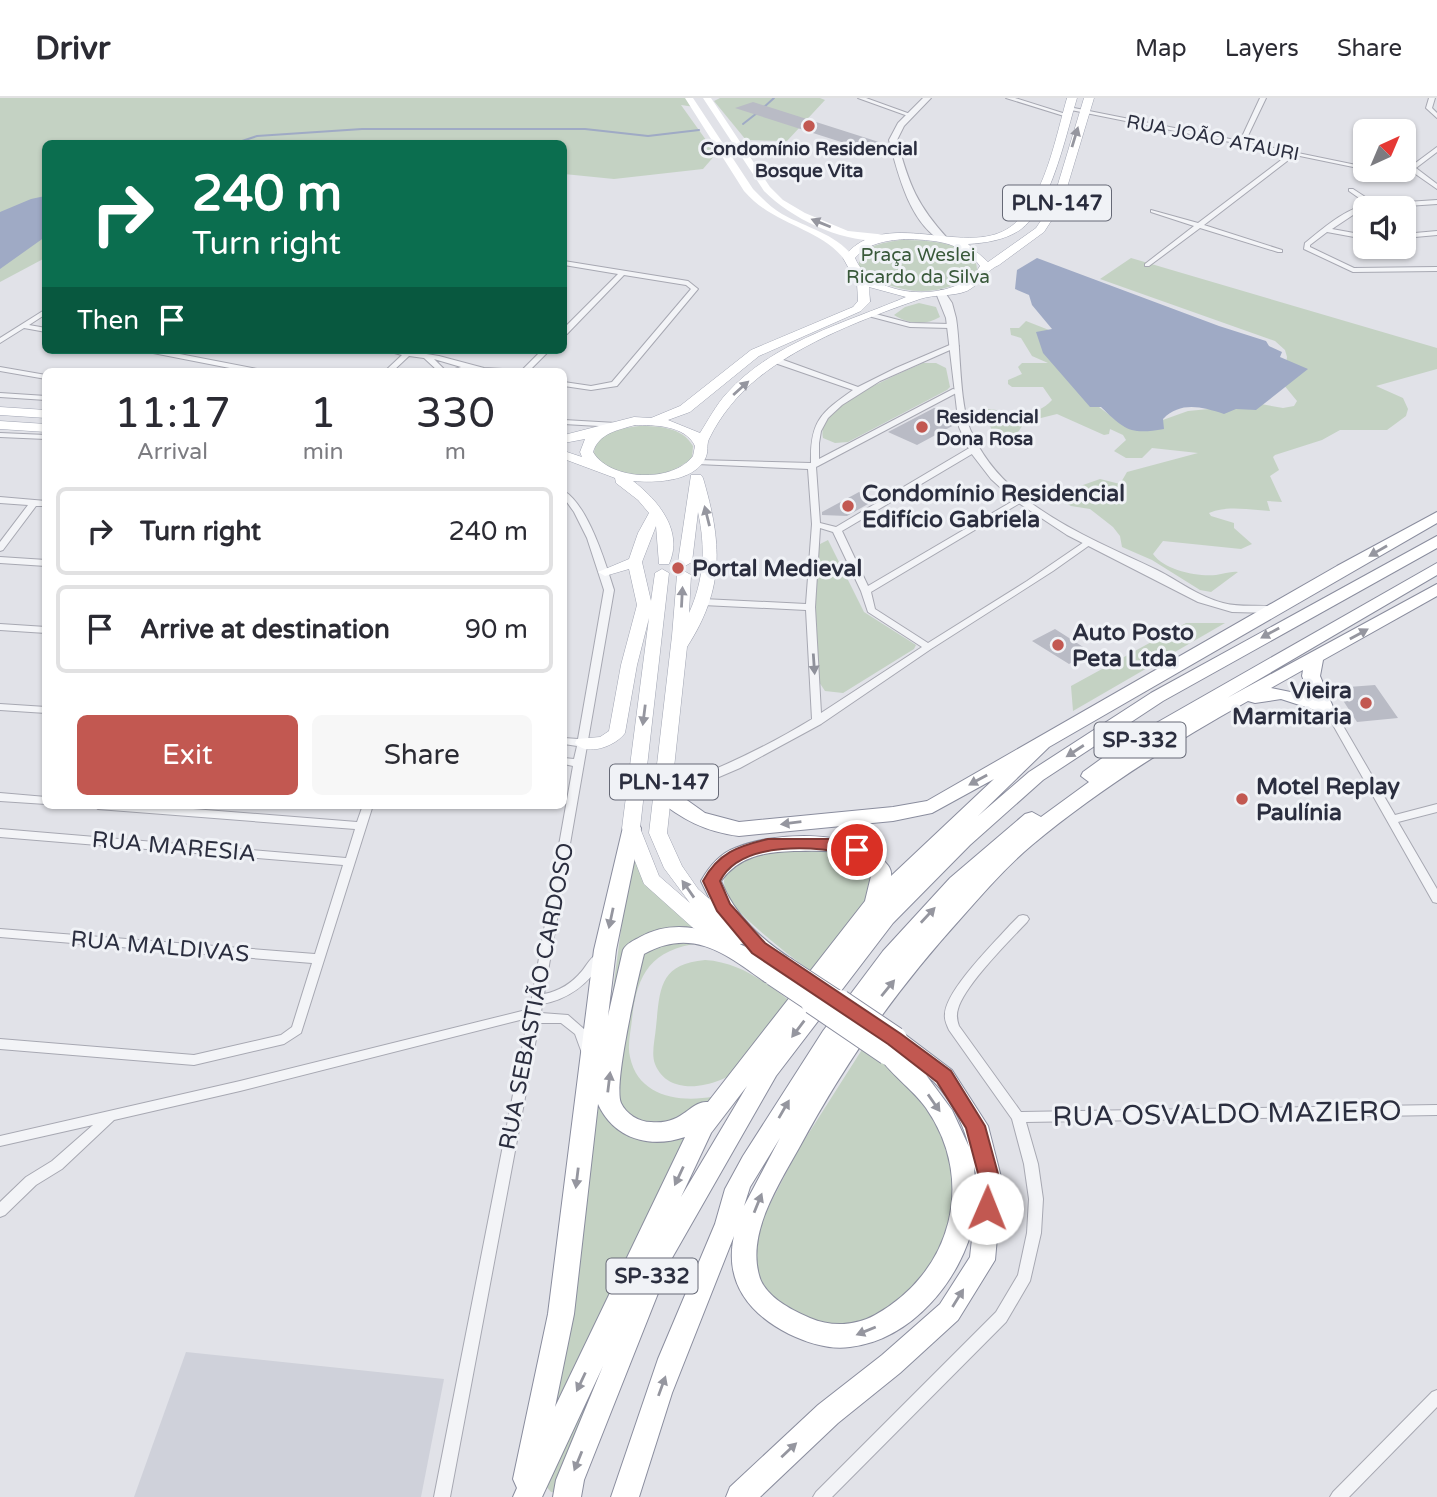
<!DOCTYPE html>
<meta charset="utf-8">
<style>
:root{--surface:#fff;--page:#f7f7f7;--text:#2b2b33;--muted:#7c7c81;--line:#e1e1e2;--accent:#c25851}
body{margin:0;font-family:"Varela Round",sans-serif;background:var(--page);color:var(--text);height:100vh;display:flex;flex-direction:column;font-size:26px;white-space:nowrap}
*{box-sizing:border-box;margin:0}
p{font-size:23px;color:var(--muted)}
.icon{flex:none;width:38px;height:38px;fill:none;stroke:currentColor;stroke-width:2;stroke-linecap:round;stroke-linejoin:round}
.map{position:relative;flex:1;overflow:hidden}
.drawer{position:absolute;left:42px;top:270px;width:525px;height:441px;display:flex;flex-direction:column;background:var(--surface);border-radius:10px;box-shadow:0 2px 5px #0004}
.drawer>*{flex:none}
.hud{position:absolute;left:42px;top:42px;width:525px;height:214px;border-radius:10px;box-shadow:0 2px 5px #0004;background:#0b6e4f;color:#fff;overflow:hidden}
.needle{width:46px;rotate:44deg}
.controls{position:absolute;left:1353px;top:21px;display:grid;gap:14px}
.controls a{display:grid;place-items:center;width:63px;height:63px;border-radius:10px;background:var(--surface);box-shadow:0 2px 5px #0004;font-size:35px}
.pin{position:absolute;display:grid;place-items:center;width:60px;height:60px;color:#fff;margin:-30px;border:4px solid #fff;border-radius:50%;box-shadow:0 2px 7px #0007}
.me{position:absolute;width:77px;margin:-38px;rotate:1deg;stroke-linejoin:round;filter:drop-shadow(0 0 5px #0008)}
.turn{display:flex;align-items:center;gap:24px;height:147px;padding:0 35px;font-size:32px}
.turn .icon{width:91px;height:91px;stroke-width:2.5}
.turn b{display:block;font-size:49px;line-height:60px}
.then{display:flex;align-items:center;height:66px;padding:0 35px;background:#0003;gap:14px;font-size:26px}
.eta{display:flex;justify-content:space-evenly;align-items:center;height:119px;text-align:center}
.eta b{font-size:42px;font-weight:600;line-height:49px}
.button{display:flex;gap:14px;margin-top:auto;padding:14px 35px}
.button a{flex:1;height:80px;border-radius:10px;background:var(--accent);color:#fff;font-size:28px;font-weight:600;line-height:80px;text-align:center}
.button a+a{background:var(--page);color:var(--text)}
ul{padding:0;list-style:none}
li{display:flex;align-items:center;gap:21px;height:88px;margin:0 14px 10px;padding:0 21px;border:4px solid var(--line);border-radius:10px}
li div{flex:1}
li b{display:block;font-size:26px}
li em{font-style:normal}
header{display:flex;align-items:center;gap:42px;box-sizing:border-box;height:98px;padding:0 35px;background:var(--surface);border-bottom:2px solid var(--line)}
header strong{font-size:33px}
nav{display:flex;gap:38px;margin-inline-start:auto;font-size:24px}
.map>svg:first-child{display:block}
</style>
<header>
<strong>Drivr</strong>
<nav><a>Map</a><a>Layers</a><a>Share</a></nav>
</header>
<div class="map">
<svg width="1437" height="1399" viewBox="0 0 1437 1399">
<rect width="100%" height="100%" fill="#e1e2e8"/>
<!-- built -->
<path fill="#cfd1da" d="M186 1254 444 1281 421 1399H134Z"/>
<!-- green -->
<path fill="#c4d2c3" d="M0 0H689L695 9 681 7 716 56 703 71 614 81 564 76V46H46L45 160 0 184Z
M720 0H820L825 2 787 43 746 42 714 3Z
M900 142C922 142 979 143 977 174 940 202 895 198 859 170 856 148 883 145 900 142Z
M1131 160 1437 250V271L1376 288 1403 300 1408 311 1406 318 1387 332H1340L1322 342 1275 357 1273 359 1279 372 1270 378 1282 404 1267 403 1270 413C1249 412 1228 407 1209 415L1211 418 1234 425V430L1252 446 1241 451 1163 443 1153 456C1164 472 1197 479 1216 477 1224 476 1231 473 1238 474L1211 494 1200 492 1152 462 1122 449 1120 438 1113 429 1090 411 1071 408 1052 398 1100 381 1120 386 1127 374 1198 355 1152 350 1142 360H1126L1114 353 1126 342 1123 337 1110 331 1109 336 1104 337 1057 316 1025 324C1016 335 1015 347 996 343 990 335 990 321 987 311 1009 313 1036 321 1052 302L1043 289H1012L1008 286V282L1022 276 1018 269 1022 265H1048L1032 258 1021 240 1011 237 1010 230H1019L1026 223 1049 232 1083 297 1119 324 1143 329 1188 313 1261 306 1283 310 1294 308 1297 303 1283 286 1287 259 1285 252 1275 243 1100 181Z
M919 205 936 209 940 219C925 228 908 226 894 217L905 209Z
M923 265H936L946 270 950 289 947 292 848 344 835 345 823 340C815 308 900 276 923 265Z
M639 328C659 328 682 329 693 348L692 360C663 385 620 386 594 357 594 335 622 330 639 328Z
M828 442 864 514 916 547 914 551 843 595 825 593 819 584 815 504 818 447Z
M1186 525H1225L1073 613 1071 588Z
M828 751C852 757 869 764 877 789L815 876C792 860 772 844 751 825 725 800 706 777 752 756 764 750 811 752 828 751Z
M631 756 701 831 700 845C651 852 637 875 632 921 631 933 627 947 630 959 640 1007 698 1006 734 993L652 1148 590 1293 558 1395 551 1394 544 1386 577 1164Z
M705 862C739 864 765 884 790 903 775 924 762 951 743 968 722 988 669 1002 655 966 651 956 655 941 656 929 660 891 659 866 705 862Z
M863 950 895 970 941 1028 955 1082 947 1138 919 1184 878 1220 850 1227 820 1225 793 1214 771 1198 758 1177 751 1143 798 1052Z"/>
<!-- water -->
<path fill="#9faac5" d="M45 98V139L0 171V114L31 101Z
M1037 160 1219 228 1266 243 1269 248 1282 254 1280 259 1308 271 1256 312 1236 311 1224 316C1202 309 1181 303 1163 321L1164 331C1130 337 1125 332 1101 309H1090L1043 255 1036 234 1052 231 1032 207 1029 197 1015 191 1017 172Z"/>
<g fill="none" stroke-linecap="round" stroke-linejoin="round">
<!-- stream -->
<path stroke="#9faac5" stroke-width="2" d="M763 10 774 0
M743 26 757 15
M233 46 257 38 362 31H585L648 38 699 32"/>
</g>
<!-- building -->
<path fill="#b9bbc5" d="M753 4 882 45V57L735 10Z
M934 310 951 313 955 317 956 326 917 347 888 334Z
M859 394 875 402 847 418 822 417V414Z
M1055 531 1066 538 1091 554 1069 566 1032 543Z
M1375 587 1398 620 1357 624 1335 590Z"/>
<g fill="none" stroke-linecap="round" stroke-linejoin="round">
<defs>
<path id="minor" d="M858 0H866L913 17 908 18Z
M1006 0H1015L1069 17 1064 18Z
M1260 0H1266L1245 44 1361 68 1358 70 1295 57 1204 127 1282 152V154H1278L1200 130 1149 168H1145V166L1194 128 1151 114V112L1198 125 1289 56 1066 11 1069 9 1240 43Z
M1429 0H1435L1432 10 1437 15V20L1426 10Z
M1437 49V54L1416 70 1437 86V91L1414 75 1381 74 1378 72 1410 71V69Z
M1349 91H1353L1376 106 1437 102V106L1362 111 1332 131 1365 137V141L1327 134 1310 147V149L1354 170 1437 169V173L1353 174 1304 151 1305 145C1321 132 1348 108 1369 107L1349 93Z
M1437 133V137L1404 140V136Z
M564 163 688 183 698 191 617 288 591 292 564 288V284L591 288 612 284 691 191 686 187 624 177 567 236H564V230L618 176 564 167Z
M46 211V216L29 227 46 230V234L24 230 0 245V240Z
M872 215 910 225 950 226 954 228 950 230 910 229 872 219Z
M952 246 959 248 880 283 842 307 828 320 821 333 819 345V361L953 291 960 293 818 368 816 369 820 425 836 429 971 349H977V353L842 433 868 488 1018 400 1021 399 1025 402 871 494 875 511 928 545 1027 483 1087 442H1093L1094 444 1053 473 931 551 821 626 740 670 705 685 667 697H659L658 695 659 693C713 674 763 651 812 621L806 512 703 507 698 504 703 501 806 506 812 426 808 371 697 366 693 364 697 362 811 365C810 324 820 315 853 292L772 264V260H778L858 289 896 270ZM820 430 833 434 861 493 868 514 922 549 821 615 815 509Z
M144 252H159L257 271 261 273H245L148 254Z
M383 252H401L439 258 484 270 502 271 506 273H477L470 271 449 273 461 269 434 261 446 273H438L424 260 409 258 393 273H385L402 257Z
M542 252H550L529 273H521Z
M0 269 46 277V281L0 273Z
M0 295 46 298V302L0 299Z
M564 322 616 325 620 327 616 329 564 326Z
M0 335 46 337V341L0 339Z
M564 393C588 407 606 466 614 492L544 896C560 893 572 885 582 873 586 868 592 857 598 856 599 856 601 857 603 857L605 860C590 884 571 901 542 906L541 915 568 917 584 931 593 955 591 958 587 960 583 958 575 936 561 925H539L450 1399H434L528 920 240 993 114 1022 62 1071 36 1087 5 1117 0 1119V1104L26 1079 52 1063 93 1027 0 1048V1038L240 983 530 911 573 668 564 666V660L574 661 577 648 564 646V640L578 641 604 492 587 440 574 414 564 400Z
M0 399 46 403V408H36L3 452 0 453V444L28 407 0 405Z
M0 459 46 462V468L0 465Z
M0 526 46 529V535L0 532Z
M0 606 46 609V615L0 612Z
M1324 606 1327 607 1342 626 1395 717 1437 706V714L1398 724 1437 791V805L1433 804 1333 627 1319 609Z
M0 695 46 699V706L0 703Z
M93 707H143L357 724 363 707H373L301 935 284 946 194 967 0 951V941L194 957 281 937 292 929 312 865 0 839V831L315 856 343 767 0 739V731L346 760 355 731 98 711Z
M1023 817 1027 818 1029 821 1027 824C1009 843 964 888 958 911 956 917 957 922 959 928L1021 1014 1437 1007V1017L1026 1024 1038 1066 1043 1101 1041 1135 1030 1183 1006 1224 832 1399H813L816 1394 996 1214 1018 1177 1027 1135 1029 1101 1024 1066 1012 1021 949 932C947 927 944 922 945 916 946 892 995 844 1011 826L1019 818Z
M1437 1292V1309L1349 1399H1330L1333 1394 1432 1294Z"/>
<path id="tertiary" d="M923 0H931L904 28 897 42C909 87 917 107 948 141L944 144C910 127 898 76 889 42L898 25Z
M941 192 944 193 952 205 956 220C961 253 959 302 970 331 1001 407 1089 439 1157 472 1179 483 1199 499 1223 505 1241 510 1259 506 1276 509L1278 512 1276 515 1232 514 1198 504 1067 437 1014 402 991 381 971 355 959 329 946 220 936 195Z"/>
<path id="primary" d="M1067 0H1077C1066 36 1051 110 1020 132 1005 142 986 145 968 146L988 164 1036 130 1052 106 1084 0H1094L1062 106 1044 134 999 167C986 172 981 186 967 193 952 199 935 196 920 201 866 220 804 243 758 280 738 296 720 318 709 341 706 347 709 354 705 361 693 384 655 385 633 383 658 402 684 433 669 466H659L656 428 642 464 651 503 655 475 662 471 669 475 640 730 659 778 690 805 664 770 649 735 672 538 677 477 684 473 691 477 689 515C704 482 706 450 698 414L692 464 685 468 678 464 691 377H701L703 380C722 445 725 490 687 549L667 735 682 768 698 791 754 840 751 845 740 846 739 853H725L692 829 644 786 622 730 649 520 637 567 625 635C616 648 587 659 575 645L577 641 600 639 609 633 621 567 637 507 629 471 605 478 598 474 629 461 638 435 649 415 638 402 616 385 615 380 564 361V353L582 359 580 354 585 341 564 345V337L634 319 651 320 680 308 751 252 853 209 858 203 857 185 843 160C887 102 978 170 1020 120 1047 89 1056 38 1067 0ZM904 141C933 142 962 143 980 168 957 206 872 202 855 160 868 145 885 143 904 141ZM869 189 906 199C845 225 773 244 727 295 716 307 709 321 700 335L668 322 690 314 759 258 861 213 870 204ZM635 327C654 327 685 327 695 348L693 358C673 385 610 383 593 354 599 335 618 332 635 327Z
M0 309 46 312V320L0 317Z
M0 323 46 326V334L0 331Z"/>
<path id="motorway" d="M1437 414V425L1049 649 978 718 1029 674 1151 595 1437 438V450L1163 603 1043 682 970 747 893 825 776 978 672 1160 584 1382 581 1399H553L556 1382 603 1268 542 1399H513L517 1390 513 1381 548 1216 594 852 624 725H638L641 730 616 852 608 918 623 852C627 845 633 843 640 839 676 819 713 832 746 849L716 814 701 783C709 769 719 756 735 750 772 734 851 731 881 760 887 766 892 770 891 778L994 681 932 715 893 723 739 738C706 734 681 721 656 700L653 695 656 690H670L705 715 739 724 893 709 927 703 1337 468ZM794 753C826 753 848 749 872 774L865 803 708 1004C690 1002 684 1027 651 1024 639 1024 626 1016 621 1005 613 987 638 880 644 856 692 829 725 855 765 884L773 886 781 884 782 875 793 874 796 868 793 862C762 842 735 818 721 783 739 758 765 754 794 753ZM747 988 681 1099 711 1035ZM598 1006C614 1041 650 1051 685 1039L555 1309 574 1216Z
M1437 465V477L1227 600 1437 486V498L1323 562 1320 578 1333 609 1330 613 1324 615 1281 601 1255 605 1248 603C1173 645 1099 691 1032 747 1007 768 985 793 963 818 896 892 846 963 799 1050 779 1086 747 1134 759 1177 764 1198 791 1212 810 1220 831 1229 855 1228 875 1217 951 1175 977 1083 926 1010 913 991 887 974 877 955L880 949 887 947 884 941 887 935 895 932 903 935 952 972 988 1028 1002 1083 995 1162 958 1222 900 1275 838 1325 760 1399H726L730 1389 818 1307 882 1257 940 1206 970 1159 974 1123C962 1181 912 1242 850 1249 829 1252 808 1245 789 1236 749 1216 724 1184 734 1138L672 1295 639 1399H611L658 1261 715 1126 725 1091 743 1058 823 933 883 853 950 780 1025 716 1032 714 1041 719 1089 684 1081 678 1083 674 1130 640ZM1303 572 1302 578 1310 598 1271 590ZM926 977C947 993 963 1023 969 1049L952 1012ZM780 1040 744 1108 750 1089ZM974 1069 978 1083 976 1101Z"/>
</defs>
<!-- minor casing -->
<use href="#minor" stroke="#a7a8b2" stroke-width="2"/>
<!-- tertiary casing -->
<use href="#tertiary" stroke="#a7a8b2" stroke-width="2"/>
<!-- primary casing -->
<use href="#primary" stroke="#a1a5b3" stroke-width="1"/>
<!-- motorway casing -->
<use href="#motorway" stroke="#8a8d9e" stroke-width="2"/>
<!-- minor -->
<use href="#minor" fill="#f3f4f7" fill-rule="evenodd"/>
<!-- tertiary -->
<use href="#tertiary" fill="#f3f4f7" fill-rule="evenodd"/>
<!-- secondary -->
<path fill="#fff" fill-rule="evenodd" d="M685 0H693L753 91C762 100 771 110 782 116 807 130 834 135 853 158V162H845C819 129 774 128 744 93Z
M703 0H711L770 89 783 102 805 115 848 133 887 137 892 140 890 142C847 147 794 123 764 93Z"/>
<!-- primary -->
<use href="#primary" fill="#fff" fill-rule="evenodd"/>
<!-- motorway -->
<use href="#motorway" fill="#fff" fill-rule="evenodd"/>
<defs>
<path id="motorway-bridge-far1" d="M785 868 843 906
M773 878 815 906"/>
<path id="motorway-bridge" d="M813 904 888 955
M840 904 895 941"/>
</defs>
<!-- motorway-bridge-far1 casing -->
<use href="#motorway-bridge-far1" stroke="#8a8d9e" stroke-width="21" stroke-linecap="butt"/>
<!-- motorway-bridge casing -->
<use href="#motorway-bridge" stroke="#8a8d9e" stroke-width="26" stroke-linecap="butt"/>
<!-- motorway-bridge-far1 -->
<use href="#motorway-bridge-far1" stroke="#fff" stroke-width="19"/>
<!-- motorway-bridge -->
<use href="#motorway-bridge" stroke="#fff" stroke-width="24"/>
</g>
<!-- one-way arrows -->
<defs><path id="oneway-solid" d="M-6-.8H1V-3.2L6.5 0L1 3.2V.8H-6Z" transform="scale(1.75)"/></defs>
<g fill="#95969f">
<use href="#oneway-solid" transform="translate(1075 39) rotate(-73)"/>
<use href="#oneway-solid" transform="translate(821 125) rotate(-158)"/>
<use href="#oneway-solid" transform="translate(741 290) rotate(-42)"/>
<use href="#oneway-solid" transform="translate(707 418) rotate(-104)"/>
<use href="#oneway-solid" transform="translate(1378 453) rotate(150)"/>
<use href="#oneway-solid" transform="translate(682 499) rotate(-87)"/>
<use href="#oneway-solid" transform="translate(1270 535) rotate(151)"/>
<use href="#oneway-solid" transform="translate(1359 536) rotate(-29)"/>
<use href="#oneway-solid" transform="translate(644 617) rotate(97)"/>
<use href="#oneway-solid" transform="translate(1075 653) rotate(147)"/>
<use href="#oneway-solid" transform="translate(978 682) rotate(151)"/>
<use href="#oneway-solid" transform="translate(791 725) rotate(173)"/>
<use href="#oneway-solid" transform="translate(688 791) rotate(-125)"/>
<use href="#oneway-solid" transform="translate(928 817) rotate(-47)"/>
<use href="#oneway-solid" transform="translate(611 820) rotate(102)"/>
<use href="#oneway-solid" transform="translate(888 890) rotate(-51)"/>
<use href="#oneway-solid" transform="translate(798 931) rotate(127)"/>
<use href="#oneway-solid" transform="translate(609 984) rotate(-83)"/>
<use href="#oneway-solid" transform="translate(934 1005) rotate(55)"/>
<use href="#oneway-solid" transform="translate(784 1011) rotate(-60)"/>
<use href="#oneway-solid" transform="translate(679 1078) rotate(115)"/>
<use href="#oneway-solid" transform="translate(577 1080) rotate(97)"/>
<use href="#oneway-solid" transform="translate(758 1105) rotate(-68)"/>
<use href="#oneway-solid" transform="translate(958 1200) rotate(-58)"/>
<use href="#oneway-solid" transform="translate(866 1233) rotate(158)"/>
<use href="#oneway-solid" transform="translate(581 1284) rotate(115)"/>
<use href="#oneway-solid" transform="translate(662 1288) rotate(-70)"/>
<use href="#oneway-solid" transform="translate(789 1352) rotate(-43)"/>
<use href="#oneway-solid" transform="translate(578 1363) rotate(112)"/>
</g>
<use fill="#8f919b" href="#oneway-solid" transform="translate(814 566) rotate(86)"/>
<!-- route -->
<path fill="#c25851" stroke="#7e3935" stroke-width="2" d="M768 741H838L863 748 866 752 857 758C819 747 741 742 720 783L730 806 765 845 901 936 951 973 985 1028 1000 1083 995 1116 987 1118 980 1116 977 1110 980 1083 966 1030 937 984 888 946 752 855 717 813 703 783C718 755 738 748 768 741Z"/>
<!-- markers -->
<g fill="#c25851" stroke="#f0f2f6" stroke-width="2.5">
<circle cx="809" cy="28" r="7"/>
<circle cx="922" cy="329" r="7"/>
<circle cx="848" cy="408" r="7"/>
<circle cx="678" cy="470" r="7"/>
<circle cx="1058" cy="547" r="7"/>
<circle cx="1366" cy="605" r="7"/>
<circle cx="1242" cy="701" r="7"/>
</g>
<g text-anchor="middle" stroke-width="6" stroke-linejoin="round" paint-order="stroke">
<!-- far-street labels -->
<g font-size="19" fill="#2b2e3f" stroke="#f0f2f6">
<text transform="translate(1213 39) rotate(11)" y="7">RUA JOÃO ATAURI</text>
</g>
<!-- far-poi labels -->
<g font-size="19" font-weight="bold" fill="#2b2e3f" stroke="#f0f2f6">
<text x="809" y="57">Condomínio Residencial<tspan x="809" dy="22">Bosque Vita</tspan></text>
<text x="936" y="325" text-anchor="start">Residencial<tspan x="936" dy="22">Dona Rosa</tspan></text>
</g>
<!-- far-park labels -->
<g font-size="19" fill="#39593a" stroke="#f0f2f6">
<text x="918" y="163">Praça Weslei<tspan x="918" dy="22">Ricardo da Silva</tspan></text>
</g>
<!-- shield labels -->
<g fill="#f0f2f6" stroke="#666976" stroke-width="2">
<rect x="1003" y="87.5" width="108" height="35" rx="5"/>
<rect x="1094.5" y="624.5" width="91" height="35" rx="5"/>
<rect x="610" y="666.5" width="108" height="35" rx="5"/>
<rect x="606.5" y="1160.5" width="91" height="35" rx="5"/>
</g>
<g font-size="21" font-weight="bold" fill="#2b2e3f">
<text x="1057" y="112">PLN-147</text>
<text x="1140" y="649">SP-332</text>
<text x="664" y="691">PLN-147</text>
<text x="652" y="1185">SP-332</text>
</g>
<!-- poi labels -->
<g font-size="23" font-weight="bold" fill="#2b2e3f" stroke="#f0f2f6" text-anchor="start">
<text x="862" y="403">Condomínio Residencial<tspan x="862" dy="26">Edifício Gabriela</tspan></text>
<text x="692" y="478">Portal Medieval</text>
<text x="1072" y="542">Auto Posto<tspan x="1072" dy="26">Peta Ltda</tspan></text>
<text x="1352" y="600" text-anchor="end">Vieira<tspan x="1352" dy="26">Marmitaria</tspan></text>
<text x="1256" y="696">Motel Replay<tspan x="1256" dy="26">Paulínia</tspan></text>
</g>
<!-- street labels -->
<g font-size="23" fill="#2b2e3f" stroke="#f0f2f6">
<text transform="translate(174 748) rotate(5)" y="8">RUA MARESIA</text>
<text transform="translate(160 848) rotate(5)" y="8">RUA MALDIVAS</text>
<text transform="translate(536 898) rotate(-79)" y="8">RUA SEBASTIÃO CARDOSO</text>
</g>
<!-- near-street labels -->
<g font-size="28" fill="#2b2e3f" stroke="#f0f2f6">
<text transform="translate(1227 1015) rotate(-1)" y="10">RUA OSVALDO MAZIERO</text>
</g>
</g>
</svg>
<div class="controls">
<a><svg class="needle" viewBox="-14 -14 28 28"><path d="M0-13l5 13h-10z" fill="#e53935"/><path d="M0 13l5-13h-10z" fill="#7c7c81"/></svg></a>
<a><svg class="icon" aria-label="sound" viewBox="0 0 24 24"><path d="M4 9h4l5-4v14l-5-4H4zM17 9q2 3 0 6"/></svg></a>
</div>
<div class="pin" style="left:857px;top:752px;background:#d93025"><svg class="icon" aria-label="arrive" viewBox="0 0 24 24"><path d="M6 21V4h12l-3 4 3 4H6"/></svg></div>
<svg class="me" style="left:987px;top:1110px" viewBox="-20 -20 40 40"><circle r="19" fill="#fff"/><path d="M0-13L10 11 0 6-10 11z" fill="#c25851"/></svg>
<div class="hud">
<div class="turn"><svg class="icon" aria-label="right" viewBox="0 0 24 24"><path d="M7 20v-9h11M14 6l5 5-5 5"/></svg><div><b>240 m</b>Turn right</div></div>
<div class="then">Then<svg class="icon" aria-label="arrive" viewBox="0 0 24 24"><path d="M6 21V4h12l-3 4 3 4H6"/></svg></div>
</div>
<section class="drawer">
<div class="eta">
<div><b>11:17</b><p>Arrival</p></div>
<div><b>1</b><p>min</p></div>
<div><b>330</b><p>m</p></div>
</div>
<ul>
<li><svg class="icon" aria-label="right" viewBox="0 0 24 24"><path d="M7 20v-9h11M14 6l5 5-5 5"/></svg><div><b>Turn right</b></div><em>240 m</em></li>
<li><svg class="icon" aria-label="arrive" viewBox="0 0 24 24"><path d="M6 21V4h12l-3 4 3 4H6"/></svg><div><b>Arrive at destination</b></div><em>90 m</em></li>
</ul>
<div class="button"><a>Exit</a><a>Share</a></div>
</section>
</div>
